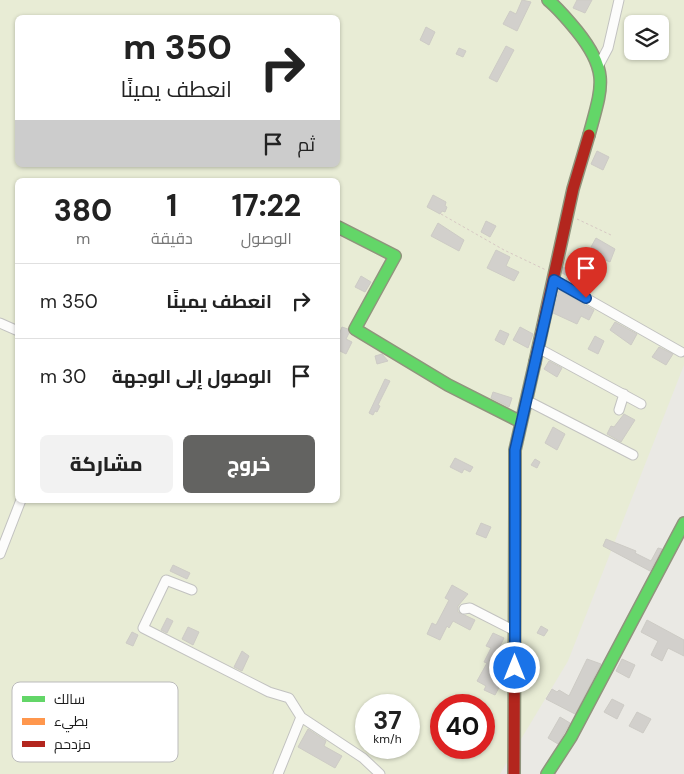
<!DOCTYPE html>
<html lang="ar">
<meta charset="utf-8">
<style>
:root{--surface:#fff;--page:#f2f2f2;--text:#222;--muted:#767676;--line:#e0e0e0;--accent:#636361}
body{margin:0;font-family:"DM Sans",Cairo,sans-serif;background:var(--page);color:var(--text);direction:rtl;height:100vh;display:flex;flex-direction:column;font-size:19px;white-space:nowrap}
*{box-sizing:border-box;margin:0}
p{font-size:16px;color:var(--muted)}
.icon{flex:none;width:28px;height:28px;fill:none;stroke:currentColor;stroke-width:2;stroke-linecap:round;stroke-linejoin:round}
.map{position:relative;flex:1;overflow:hidden;direction:ltr}
.side{position:absolute;left:15px;top:178px;width:325px;height:325px;display:flex;flex-direction:column;background:var(--surface);border-radius:8px;box-shadow:0 1px 4px #0004;direction:rtl}
.side>*{flex:none}
.guide{position:absolute;left:15px;top:15px;width:325px;height:152px;border-radius:8px;box-shadow:0 1px 4px #0004;direction:rtl;background:#fff;color:var(--text);overflow:hidden}
.fabs{position:absolute;left:624px;top:15px;display:grid;gap:10px}
.fabs a{display:grid;place-items:center;width:45px;height:45px;border-radius:8px;background:var(--surface);box-shadow:0 1px 4px #0004;font-size:25px}
.speed{position:absolute;left:355px;top:694px;display:flex;gap:10px;font-size:25px;font-weight:700;text-align:center}
.speed>*{display:grid;place-content:center;width:65px;height:65px;border-radius:50%;background:var(--surface);box-shadow:0 1px 4px #0004;line-height:1}
.speed small{font-size:12px;font-weight:400}
.speed .limit{border:8px solid #d22;background:#fff;color:#111}
.pin{position:absolute;display:grid;place-items:center;width:42px;height:42px;color:#fff;margin:-51px -21px;border-radius:50% 50% 50% 0;rotate:-45deg;box-shadow:0 0 5px #0007}
.pin .icon{rotate:45deg}
.me{position:absolute;width:55px;margin:-28px;rotate:0deg;stroke-linejoin:round;filter:drop-shadow(0 0 4px #0008)}
.turn{display:flex;align-items:center;gap:18px;height:105px;padding:0 25px;font-size:22px}
.turn .icon{width:65px;height:65px;stroke-width:2.5}
.turn b{display:block;font-size:35px;line-height:42px}
.then{display:flex;align-items:center;height:48px;padding:0 25px;background:#0003;gap:10px;font-size:19px}
.eta{display:flex;justify-content:space-evenly;align-items:center;height:85px;text-align:center}
.eta b{font-size:30px;font-weight:800;line-height:35px}
.primary-button{display:flex;gap:10px;margin-top:auto;padding:10px 25px}
.primary-button a{flex:1;height:58px;border-radius:8px;background:var(--accent);color:#fff;font-size:20px;font-weight:800;line-height:58px;text-align:center}
.primary-button a+a{background:var(--page);color:var(--text)}
ul{padding:0;list-style:none}
li{display:flex;align-items:center;gap:15px;height:75px;padding:0 25px;border-top:1px solid var(--line)}
li div{flex:1}
li b{display:block;font-size:19px}
li em{font-style:normal}
.map>svg:first-child{display:block}
</style>
<div class="map">
<svg width="684" height="774" viewBox="0 0 684 774">
<rect width="100%" height="100%" fill="#eae9e4"/>
<!-- farmland -->
<path fill="#e8ecd5" fill-rule="evenodd" d="M0 0H684V365L568 661 500 774H0ZM18 18H338V165H18ZM632 24H660V51H632ZM18 180H338V500H18ZM366 705H409V748H366ZM441 705H484V748H441Z"/>
<!-- building -->
<path fill="#d2d0cc" stroke="#cdcbc5" d="M522 0 531 2 517 31 503 24 510 11 516 14Z
M577 0H592L585 13 573 8Z
M426 27 435 32 429 45 420 40Z
M506 46 514 50 497 82 489 78Z
M459 48 466 51 463 57 456 54Z
M597 151 609 157 603 170 591 164Z
M433 195 446 202 445 206 447 207 445 212 442 211 440 214 427 207Z
M486 221 496 226 490 237 481 232Z
M438 223 464 240 459 251 431 236Z
M596 238 615 249 610 262 599 257 601 252 591 247Z
M496 250 510 257 506 266 519 272 514 281 487 268Z
M563 267 583 278 578 286 566 279 568 276 562 273Z
M361 276 371 282 365 292 355 287Z
M559 290 594 310 589 320 581 316 577 324 553 313Z
M615 322 637 334 631 345 610 330Z
M342 327 348 329 349 333 346 339 352 342 346 354 338 350V337Z
M520 327 533 334 528 348 513 340Z
M500 330 509 334 504 345 495 340Z
M595 336 604 341 598 354 588 349Z
M659 347 673 354 666 365 652 357Z
M382 354 388 361 377 364 375 356Z
M549 361 562 368 557 377 544 369Z
M385 379 390 381 378 405 380 406 377 412 375 411 373 415 369 413Z
M493 392 512 398 509 407 491 398Z
M624 414 635 420 621 442 607 434 611 426 614 427Z
M553 427 565 434 557 450 545 443Z
M455 458 473 467 470 472 464 469 462 473 450 467Z
M535 459 540 462 537 468 531 465Z
M481 523 491 527 486 538 476 534Z
M606 539 636 551 635 553 651 561 658 548 662 549 650 571 603 546Z
M173 565 190 573 187 579 170 571Z
M452 585 468 594 458 606V612L475 620 470 630 453 621 449 628 447 626 440 640 427 634 432 623 436 625 449 600 445 598Z
M167 618 173 621 167 633 161 630Z
M647 620 684 640V656L668 648 662 661 651 655 658 641 641 632Z
M541 626 548 630 544 636 537 633Z
M188 627 199 632 193 645 182 639Z
M132 632 138 635 133 646 126 643Z
M493 633 504 638 500 646 504 648 501 654 504 656 494 676 503 680 495 695 484 690 486 686 477 681 487 663 484 662 491 648 486 646Z
M242 651 249 656 242 671 234 667Z
M587 659 601 664 575 714 546 699 552 689 557 692 559 690 569 696Z
M622 659 635 665 629 678 616 671Z
M612 699 624 705 617 719 604 712Z
M637 712 651 719 643 733 629 726Z
M560 717 570 723 558 744 548 738Z
M308 729 326 741 324 746 342 756 335 768 298 747Z"/>
<g fill="none" stroke-linecap="round" stroke-linejoin="round">
<defs>
<path id="street" d="M599 65 608 48 619 0
M554 280 681 352
M0 323 18 331
M538 348 641 404
M526 400 633 455
M619 410 624 394
M0 554 21 500
M192 590 166 580 143 628 269 692 289 698 301 717
M464 609 470 608 515 631
M278 774 301 717 363 758 380 774"/>
<path id="fast" d="M548 0C559 9 568 20 577 31 610 72 602 87 589 135
M338 227 395 256 355 329 448 385 521 422
M547 774 571 737 684 523"/>
<path id="slow" d="M515 512V450L535 362"/>
<path id="jam" d="M535 362 573 189 589 135
M514 774 515 512"/>
</defs>
<!-- street casing -->
<use href="#street" stroke="#c2c2c0" stroke-width="11"/>
<!-- fast casing -->
<use href="#fast" stroke="#8f947c" stroke-width="14"/>
<!-- slow casing -->
<use href="#slow" stroke="#8f947c" stroke-width="14"/>
<!-- jam casing -->
<use href="#jam" stroke="#8f947c" stroke-width="14"/>
<!-- path -->
<path stroke="#d6c8c3" stroke-width="1" stroke-dasharray="2.5 2.5" stroke-linecap="butt" d="M441 214 504 250 546 270
M577 219 611 235"/>
<!-- street -->
<use href="#street" stroke="#fcfcfb" stroke-width="9"/>
<!-- fast -->
<use href="#fast" stroke="#63d668" stroke-width="11"/>
<!-- slow -->
<use href="#slow" stroke="#ff974d" stroke-width="11"/>
<!-- jam -->
<use href="#jam" stroke="#b3261e" stroke-width="11"/>
</g>
<g fill="none" stroke-linecap="round" stroke-linejoin="round">
<defs>
<path id="route" d="M515 668V450L554 280 586 298"/>
</defs>
<!-- route casing -->
<use href="#route" stroke="#114b97" stroke-width="12"/>
<!-- route -->
<use href="#route" stroke="#1a73e8" stroke-width="9"/>
</g>
<!-- legend -->
<rect x="12" y="682" width="166" height="80" rx="8" fill="#fff" stroke="#bbb" stroke-width="1"/>
<rect x="22" y="696" width="23" height="6" fill="#63d668"/>
<rect x="22" y="718" width="23" height="7" fill="#ff974d"/>
<rect x="22" y="741" width="23" height="6" fill="#b3261e"/>
<g font-size="14" fill="#1b1b1b">
<text x="54" y="704">سالك</text>
<text x="54" y="726">بطيء</text>
<text x="54" y="749">مزدحم</text>
</g>
</svg>
<div class="fabs">
<a><svg class="icon" aria-label="layers" viewBox="0 0 24 24"><path d="M12 4l9 5-9 5-9-5zM3 14l9 5 9-5"/></svg></a>
</div>
<div class="speed"><div>37<small>km/h</small></div><div class="limit">40</div></div>
<div class="pin" style="left:586px;top:298px;background:#d93025"><svg class="icon" aria-label="arrive" viewBox="0 0 24 24"><path d="M6 21V4h12l-3 4 3 4H6"/></svg></div>
<svg class="me" style="left:515px;top:668px" viewBox="-20 -20 40 40"><circle r="17" fill="#1a73e8" stroke="#fff" stroke-width="3"/><path d="M0-11L8 9 0 5-8 9z" fill="#fff"/></svg>
<div class="guide">
<div class="turn"><svg class="icon" aria-label="right" viewBox="0 0 24 24"><path d="M7 20v-9h11M14 6l5 5-5 5"/></svg><div><b>350 m</b>انعطف يمينًا</div></div>
<div class="then">ثم<svg class="icon" aria-label="arrive" viewBox="0 0 24 24"><path d="M6 21V4h12l-3 4 3 4H6"/></svg></div>
</div>
<section class="side">
<div class="eta">
<div><b>17:22</b><p>الوصول</p></div>
<div><b>1</b><p>دقيقة</p></div>
<div><b>380</b><p>m</p></div>
</div>
<ul>
<li><svg class="icon" aria-label="right" viewBox="0 0 24 24"><path d="M7 20v-9h11M14 6l5 5-5 5"/></svg><div><b>انعطف يمينًا</b></div><em>350 m</em></li>
<li><svg class="icon" aria-label="arrive" viewBox="0 0 24 24"><path d="M6 21V4h12l-3 4 3 4H6"/></svg><div><b>الوصول إلى الوجهة</b></div><em>30 m</em></li>
</ul>
<div class="primary-button"><a>خروج</a><a>مشاركة</a></div>
</section>
</div>
